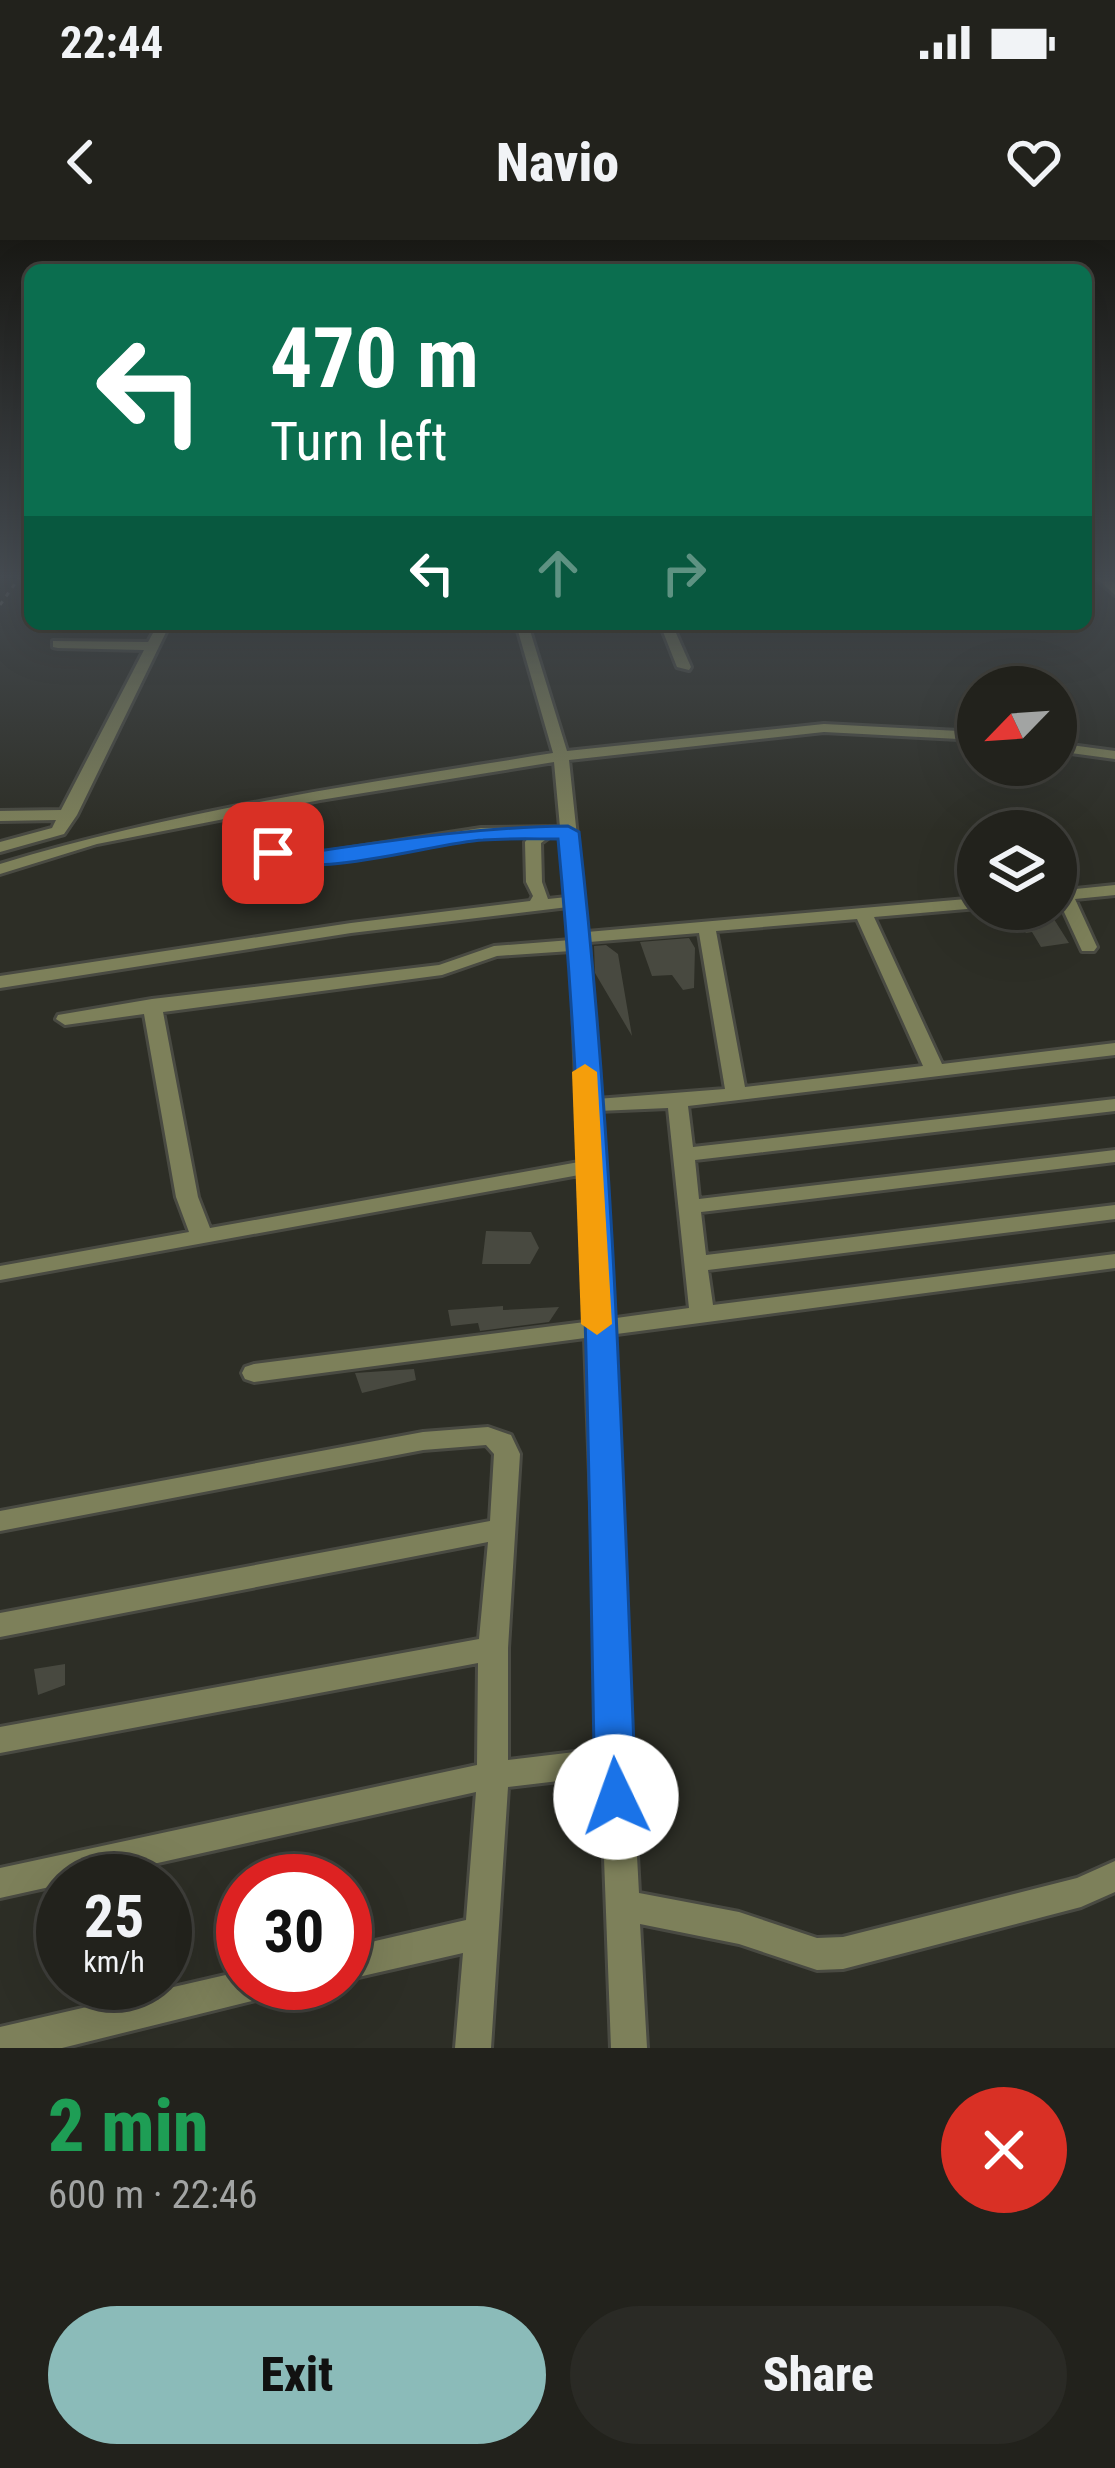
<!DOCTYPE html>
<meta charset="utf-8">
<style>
:root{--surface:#22221c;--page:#2a2a25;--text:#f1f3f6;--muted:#a2a4a3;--line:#3f3f3b;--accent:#8bbbb9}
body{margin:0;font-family:"Roboto Condensed",sans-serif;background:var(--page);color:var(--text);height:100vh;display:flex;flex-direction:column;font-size:45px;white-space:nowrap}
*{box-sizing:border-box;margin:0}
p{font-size:39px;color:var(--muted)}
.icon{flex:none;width:66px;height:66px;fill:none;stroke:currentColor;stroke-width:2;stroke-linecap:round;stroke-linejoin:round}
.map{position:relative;height:1808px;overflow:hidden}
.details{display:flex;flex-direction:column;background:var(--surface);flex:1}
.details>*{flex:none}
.hud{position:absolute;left:24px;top:24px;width:1068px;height:366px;border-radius:18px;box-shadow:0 12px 48px #0002,0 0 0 3px var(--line);background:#0b6e4f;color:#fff;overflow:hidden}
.needle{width:78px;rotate:245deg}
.fabs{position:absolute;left:957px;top:426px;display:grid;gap:24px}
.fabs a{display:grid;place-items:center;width:120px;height:120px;border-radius:50%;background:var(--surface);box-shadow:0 12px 48px #0002,0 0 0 3px var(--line);font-size:60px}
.speed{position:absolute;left:36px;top:1614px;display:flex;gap:24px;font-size:60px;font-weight:700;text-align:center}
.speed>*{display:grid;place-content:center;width:156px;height:156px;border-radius:50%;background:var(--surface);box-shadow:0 12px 48px #0002,0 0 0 3px var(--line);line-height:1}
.speed small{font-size:30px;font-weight:400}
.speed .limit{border:18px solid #d22;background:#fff;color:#111}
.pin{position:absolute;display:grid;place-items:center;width:102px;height:102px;color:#fff;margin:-51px;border-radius:24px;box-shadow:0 6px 18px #0006}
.me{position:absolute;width:132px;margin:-66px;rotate:357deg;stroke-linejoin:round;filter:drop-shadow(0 0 9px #0008)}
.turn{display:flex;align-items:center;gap:42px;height:252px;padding:0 48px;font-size:54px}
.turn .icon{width:156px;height:156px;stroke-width:2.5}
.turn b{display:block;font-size:84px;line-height:102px}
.lanes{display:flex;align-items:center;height:114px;padding:0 48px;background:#0003;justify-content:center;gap:60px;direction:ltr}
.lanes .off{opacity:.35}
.round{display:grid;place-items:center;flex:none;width:126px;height:126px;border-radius:63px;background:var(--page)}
.overview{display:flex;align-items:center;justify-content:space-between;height:204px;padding:0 48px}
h1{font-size:72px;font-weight:800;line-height:90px;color:#1e9e55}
.cta{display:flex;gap:24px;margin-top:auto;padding:24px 48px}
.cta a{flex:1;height:138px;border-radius:72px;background:var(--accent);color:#111;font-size:48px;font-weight:800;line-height:138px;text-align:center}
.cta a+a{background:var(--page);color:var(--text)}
.status{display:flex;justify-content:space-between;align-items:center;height:84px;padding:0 60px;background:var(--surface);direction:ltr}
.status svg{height:33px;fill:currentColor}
header{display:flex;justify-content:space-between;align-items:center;height:156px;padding:0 48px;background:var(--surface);font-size:54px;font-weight:800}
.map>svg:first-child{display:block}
</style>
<div class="status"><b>22:44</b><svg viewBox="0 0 49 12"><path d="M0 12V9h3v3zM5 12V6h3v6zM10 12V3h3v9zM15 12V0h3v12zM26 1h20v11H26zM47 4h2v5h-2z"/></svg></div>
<header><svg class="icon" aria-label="back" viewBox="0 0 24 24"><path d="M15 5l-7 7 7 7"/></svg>Navio<svg class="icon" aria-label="heart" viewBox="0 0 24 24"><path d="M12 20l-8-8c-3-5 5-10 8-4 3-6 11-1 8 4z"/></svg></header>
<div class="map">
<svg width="1115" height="1808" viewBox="0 0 1115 1808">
<rect width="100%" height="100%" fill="#2d2e26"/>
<!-- building -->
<path fill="#484940" d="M1038 671 1044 677 1052 676 1069 703 1041 707 1032 692 1026 693 1010 674Z
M689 698 695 708 694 748 683 750 672 735 652 736 640 702Z
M606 705 618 714 632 796 595 733 594 706Z
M486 991 531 992 539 1008 530 1024H482Z
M503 1066V1070L559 1067 549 1082 480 1091 478 1083 451 1086 448 1070Z
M414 1129 416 1140 362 1153 355 1133Z
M65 1424V1445L38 1455 34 1429Z"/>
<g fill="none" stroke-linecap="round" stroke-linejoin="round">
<defs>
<path id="minor" d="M1096 338H1109L1115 344V355Z
M158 384H170L77 575 64 594 0 612V602L52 588 56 580 0 581V571L61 570 144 410 58 408 53 407V401L148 402Z
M516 384H528L567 511 824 484 978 492V500L824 492 569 520 587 692 978 658V668L874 677 942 824 1115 803V815L688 866 693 907 1115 859V871L695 920 699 959 1115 910V922L701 972 706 1015 1115 965V979L708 1030 713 1065 1115 1014V1028L609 1095 639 1653 739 1672 817 1698 843 1697 1077 1638 1115 1621V1652L1081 1667 843 1729 817 1730 739 1704 640 1684 647 1808H611L601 1536 508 1547 491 1808H455L463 1713 345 1740V1708L466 1680 476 1552 77 1641H63V1644L0 1658V1628L477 1525 478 1423 0 1513V1487L479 1399 488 1302 0 1397V1373L490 1281 494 1214 486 1205 423 1210 0 1291V1271L423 1192 488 1187 511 1195 520 1214 508 1408V1520L600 1509 585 1098 254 1142 245 1139 242 1133 245 1127 254 1124 585 1082 579 935 0 1040V1026L189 992 176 957 144 774 65 785 56 779 58 775 152 759 439 725 494 706 571 700 568 667 351 693 0 748V736L351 683 530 661 533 656 526 642 525 602 529 597C513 597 497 596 481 598 428 602 308 640 265 613L273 608 313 614 481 588 560 587 554 522 320 560 97 604 0 634V624C180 569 367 543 553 513ZM549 597H561L567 657 548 659 542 642 541 603ZM857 679 923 826 745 847 716 691ZM699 693 725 849 597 859 589 702ZM571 711 579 922 210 988 198 957 163 772 442 735 497 716ZM668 868 689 1068 609 1079 598 871Z
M660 384H672L691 427 689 430 677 427Z
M1056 503 1115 511V519L1056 511Z
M1115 645V655L1075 659 1097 707 1094 711H1082L1059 661H1056V651Z
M243 1731V1743H281L276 1755 62 1808H0V1787Z"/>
</defs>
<!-- minor casing -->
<use href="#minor" stroke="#494a42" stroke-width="6"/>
<!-- path -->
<path stroke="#7f8079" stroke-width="3" stroke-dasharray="4.5 6" stroke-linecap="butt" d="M0 365 19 338"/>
<!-- minor -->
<use href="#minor" fill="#7d805a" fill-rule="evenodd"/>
</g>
<!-- sky -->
<linearGradient id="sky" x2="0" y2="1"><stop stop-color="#191915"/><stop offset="0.57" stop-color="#464c52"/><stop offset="1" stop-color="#464c52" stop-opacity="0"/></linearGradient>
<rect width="1115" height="591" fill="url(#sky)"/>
<!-- route -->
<path fill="#1a73e8" stroke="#114b97" stroke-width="3" d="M568 586 579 592C615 912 623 1236 636 1557L630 1570 616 1575 601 1570 595 1557C588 1238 588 916 558 599 533 599 508 598 483 600 431 603 303 645 262 613 278 601 305 613 325 610 407 598 486 587 568 586Z"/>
<!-- slow -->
<path fill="#f59e0b" d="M585 824 597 832 612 1084 597 1095 581 1084 572 832Z"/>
</svg>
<div class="fabs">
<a><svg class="needle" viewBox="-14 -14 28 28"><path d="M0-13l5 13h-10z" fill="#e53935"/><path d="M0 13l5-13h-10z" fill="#a2a4a3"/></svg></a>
<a><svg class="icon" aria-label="layers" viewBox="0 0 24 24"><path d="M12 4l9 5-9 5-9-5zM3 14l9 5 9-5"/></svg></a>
</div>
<div class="speed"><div>25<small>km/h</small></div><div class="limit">30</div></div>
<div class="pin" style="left:273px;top:613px;background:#d93025"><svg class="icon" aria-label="arrive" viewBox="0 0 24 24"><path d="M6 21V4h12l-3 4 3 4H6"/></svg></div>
<svg class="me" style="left:616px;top:1557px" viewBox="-20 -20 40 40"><circle r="19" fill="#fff"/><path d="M0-13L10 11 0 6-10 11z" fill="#1a73e8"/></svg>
<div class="hud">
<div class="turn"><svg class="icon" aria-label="left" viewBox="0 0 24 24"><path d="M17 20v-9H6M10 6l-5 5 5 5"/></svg><div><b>470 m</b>Turn left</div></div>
<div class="lanes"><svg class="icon" aria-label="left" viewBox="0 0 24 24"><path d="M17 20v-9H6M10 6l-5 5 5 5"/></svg><svg class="icon off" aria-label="ahead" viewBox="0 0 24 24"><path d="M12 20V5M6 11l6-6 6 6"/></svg><svg class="icon off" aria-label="right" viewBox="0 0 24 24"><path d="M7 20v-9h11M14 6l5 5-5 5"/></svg></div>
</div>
</div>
<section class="details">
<div class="overview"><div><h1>2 min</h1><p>600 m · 22:46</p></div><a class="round" style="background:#d93025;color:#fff"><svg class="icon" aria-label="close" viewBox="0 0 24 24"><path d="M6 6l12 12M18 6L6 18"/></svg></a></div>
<div class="cta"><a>Exit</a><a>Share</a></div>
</section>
